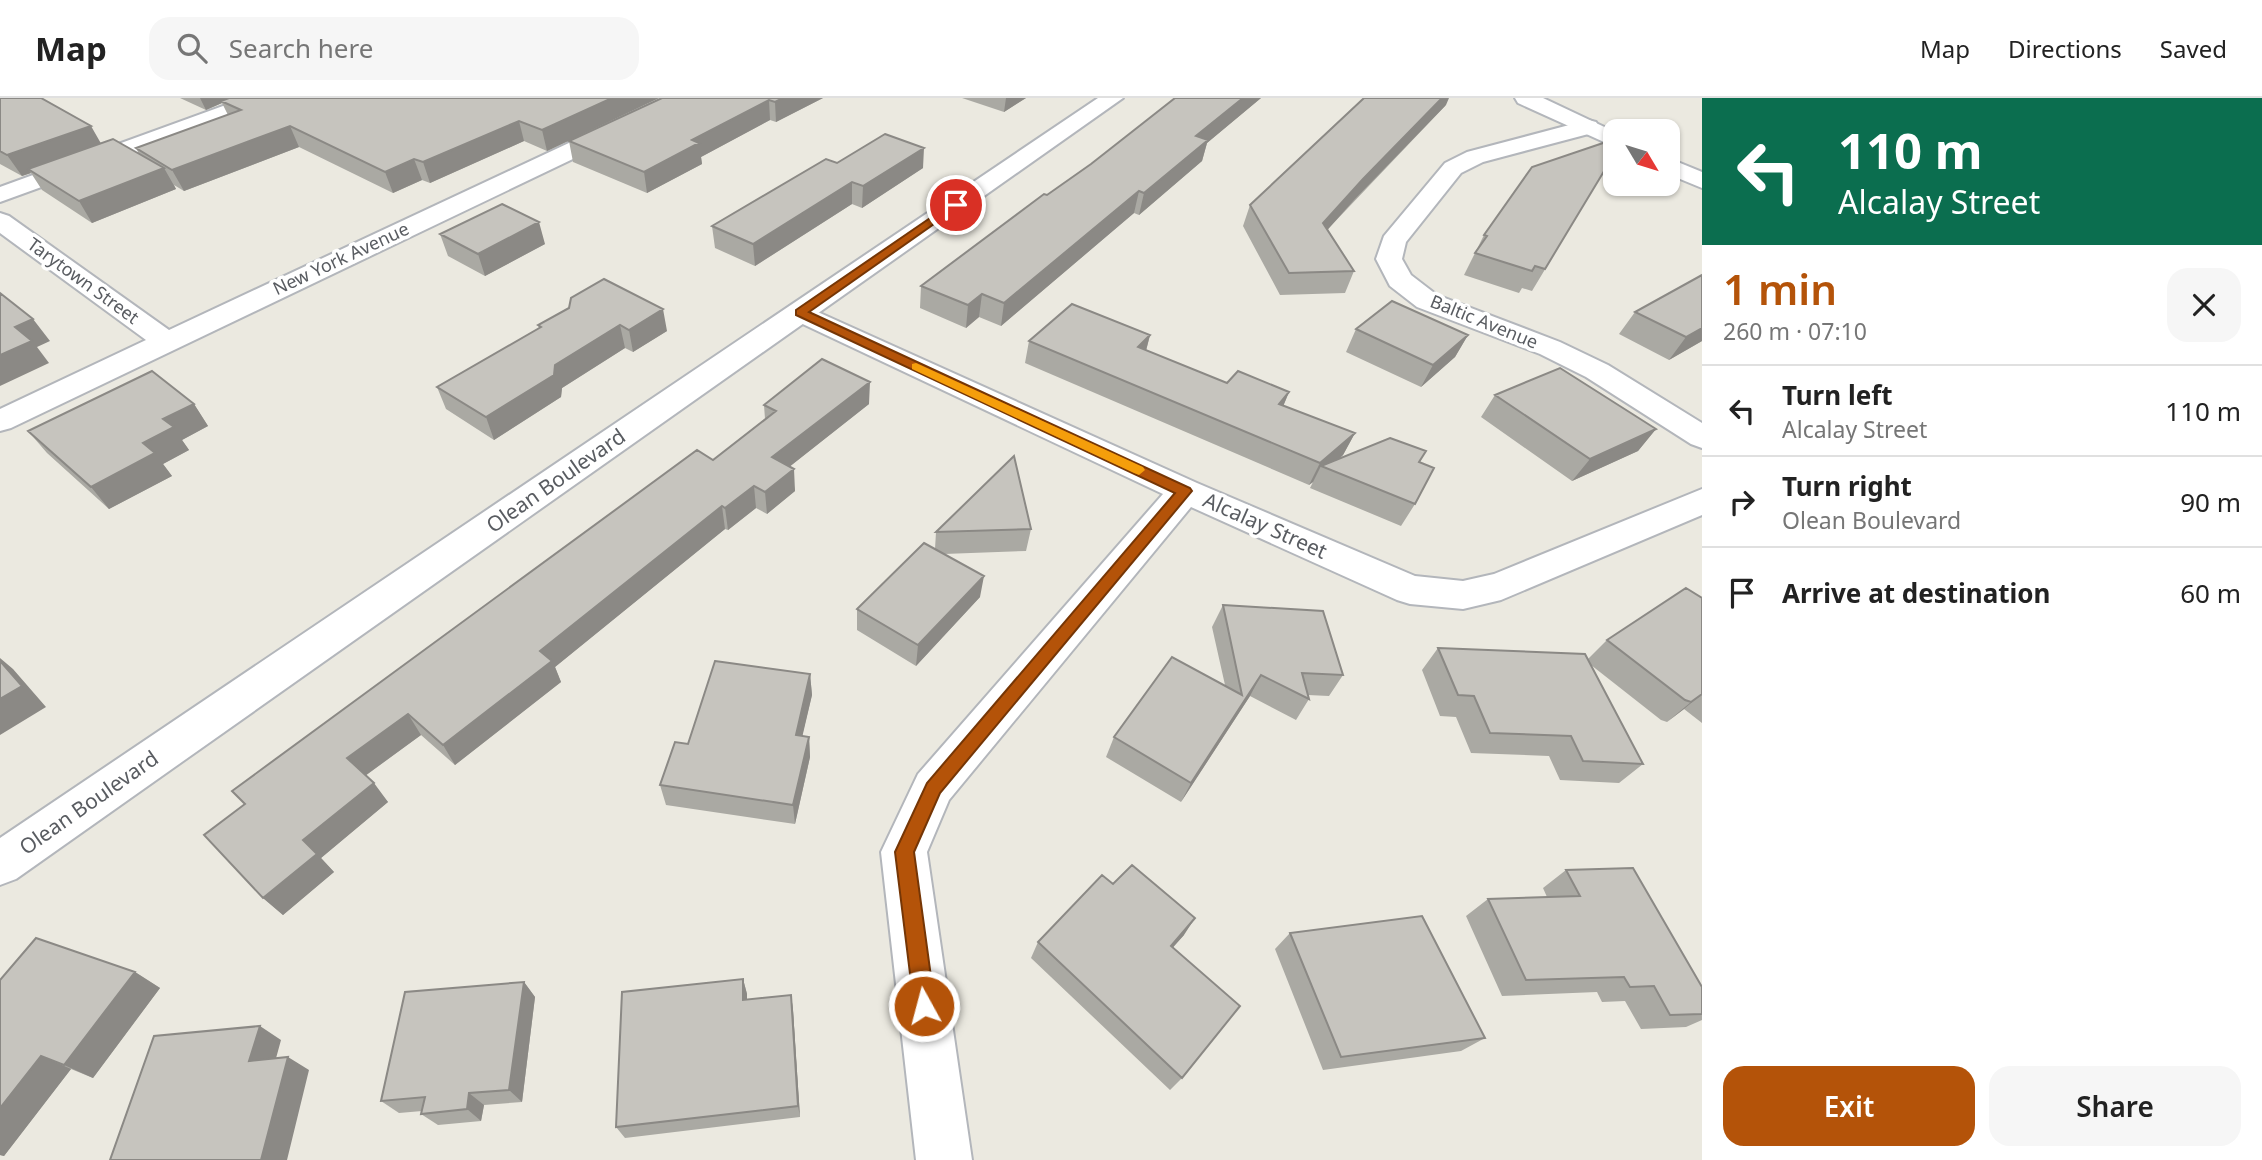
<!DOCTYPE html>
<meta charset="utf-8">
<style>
:root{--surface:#fff;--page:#f6f6f6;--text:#222;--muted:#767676;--line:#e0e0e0;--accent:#b45309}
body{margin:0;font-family:"Noto Sans",sans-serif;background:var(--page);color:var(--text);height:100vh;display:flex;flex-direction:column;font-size:26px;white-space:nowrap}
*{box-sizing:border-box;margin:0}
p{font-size:23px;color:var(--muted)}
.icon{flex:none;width:38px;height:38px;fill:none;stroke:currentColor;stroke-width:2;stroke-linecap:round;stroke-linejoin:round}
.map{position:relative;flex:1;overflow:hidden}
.side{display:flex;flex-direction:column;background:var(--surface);width:560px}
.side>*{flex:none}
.banner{background:#0b6e4f;color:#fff;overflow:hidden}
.needle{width:46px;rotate:128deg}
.controls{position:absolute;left:1603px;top:21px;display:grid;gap:14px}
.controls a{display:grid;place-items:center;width:77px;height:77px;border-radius:14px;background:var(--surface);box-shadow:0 2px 5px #0004;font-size:35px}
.pin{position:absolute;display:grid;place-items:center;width:60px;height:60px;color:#fff;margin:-30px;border:4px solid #fff;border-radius:50%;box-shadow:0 2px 7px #0007}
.me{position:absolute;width:77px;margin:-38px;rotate:353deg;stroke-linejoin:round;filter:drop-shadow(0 0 5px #0008)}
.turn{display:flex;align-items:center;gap:24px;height:147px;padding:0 21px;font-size:32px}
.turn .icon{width:91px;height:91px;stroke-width:2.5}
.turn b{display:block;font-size:49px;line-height:60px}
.round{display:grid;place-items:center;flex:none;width:74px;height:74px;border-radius:21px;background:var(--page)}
.headline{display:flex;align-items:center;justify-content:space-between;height:119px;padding:0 21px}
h1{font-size:42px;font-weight:600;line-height:52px;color:var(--accent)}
.button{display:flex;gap:14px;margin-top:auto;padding:14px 21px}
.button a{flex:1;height:80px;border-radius:21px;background:var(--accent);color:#fff;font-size:28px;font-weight:600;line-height:80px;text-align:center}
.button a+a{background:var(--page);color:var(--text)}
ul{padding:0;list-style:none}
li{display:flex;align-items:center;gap:21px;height:91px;padding:0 21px;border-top:2px solid var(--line)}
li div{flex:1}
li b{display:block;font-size:26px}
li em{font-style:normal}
header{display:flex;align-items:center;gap:42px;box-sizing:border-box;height:98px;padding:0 35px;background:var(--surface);border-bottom:2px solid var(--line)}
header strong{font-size:33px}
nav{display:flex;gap:38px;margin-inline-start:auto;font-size:24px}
.search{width:490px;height:63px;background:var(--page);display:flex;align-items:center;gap:18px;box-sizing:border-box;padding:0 24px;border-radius:21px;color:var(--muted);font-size:26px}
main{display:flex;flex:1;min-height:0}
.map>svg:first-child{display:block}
</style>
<header>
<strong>Map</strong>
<div class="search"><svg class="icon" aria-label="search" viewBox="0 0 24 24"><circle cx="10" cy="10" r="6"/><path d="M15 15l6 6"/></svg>Search here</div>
<nav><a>Map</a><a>Directions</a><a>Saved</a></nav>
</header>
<main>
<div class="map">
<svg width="1702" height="1062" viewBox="0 0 1702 1062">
<rect width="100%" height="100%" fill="#ebe9e0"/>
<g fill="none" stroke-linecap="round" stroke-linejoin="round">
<defs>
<path id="minor" d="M245 0H276L273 5 0 104V89Z
M665 0H693L690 5 11 330 0 333V311L146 242 0 135V115L9 118 169 232Z
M1588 22 1596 24 1599 29 1596 34 1483 64 1461 75 1406 144 1402 161 1411 177 1437 197 1560 244 1608 267 1702 325V350L1691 346 1586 279 1540 256 1417 209 1390 188 1376 161 1384 138 1445 65 1467 54Z
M800 206 1197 385 1415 478 1463 483 1494 476 1702 391V417L1501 502 1463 511 1410 506 1397 502 1191 409 949 702 927 754 972 1062H916L881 754 918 676 1163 396 790 220 786 214 790 208Z"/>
<path id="tertiary" d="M1098 0H1123L16 781 0 787V740Z
M1515 0H1543L1615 34V49L1518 5Z
M1668 60 1702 74V90L1668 76Z"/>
</defs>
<!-- minor casing -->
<use href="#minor" stroke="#b3b6bb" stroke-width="4"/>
<!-- tertiary casing -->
<use href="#tertiary" stroke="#b3b6bb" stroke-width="4"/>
<!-- minor -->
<use href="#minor" fill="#fff" fill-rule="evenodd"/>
<!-- tertiary -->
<use href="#tertiary" fill="#fff" fill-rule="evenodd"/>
</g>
<!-- wall -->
<path fill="#aaa9a3" d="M0 0 101 45 139 56 136 50 228 17 222 5 206 12 180 0H659L547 53 524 43 430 85 422 82 393 95 299 49 184 93 174 87 176 91 92 125 42 92 31 75 22 78 0 66Z
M662 0H823L776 24 770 22 701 59 702 66 647 95 573 64 569 43Z
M962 0H1026L1004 14Z
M1175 0H1261L1207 45 1202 63 1139 117 1134 115 1001 228 979 219 966 230 920 210 921 188 1091 66Z
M1446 7 1327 132 1354 173 1345 195 1280 197 1243 128 1250 107Z
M1615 55 1532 193 1522 190 1519 195 1464 177 1484 137Z
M837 65 923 70 862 110 852 106 755 168 715 150 712 128Z
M440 136 545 146 485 178 448 158Z
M569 210 667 233 633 254 625 250 562 290 561 299 494 342 446 311 437 289 539 230 538 227Z
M1635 214 1702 243 1669 262 1619 236Z
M1356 231 1468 237 1455 259 1421 289 1346 254Z
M1150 237 1146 253 1227 285 1289 294 1283 308 1355 335 1343 357 1340 360 1419 364 1415 406 1401 428 1310 390 1313 384 1309 387 1025 265 1029 243Z
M1495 297 1656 331 1638 353 1572 383 1481 319Z
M194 306 208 328 182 342 189 352 163 366 172 378 109 411 47 355 28 333Z
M869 306 790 368 795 393 767 416 756 410 728 432 725 431 555 569 561 584 455 667 421 637 365 678 388 704 321 760 334 774 283 817 263 800 204 737 713 362 765 321 764 307Z
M1031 431 1026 453 944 456 980 499 916 568 857 532V511L935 451 936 434Z
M1702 500V625L1684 611 1667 624 1661 622 1591 567 1643 666 1619 685 1560 682 1549 658 1471 655 1456 619 1440 618 1422 572 1438 550 1588 561 1607 542Z
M1223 507 1343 577 1329 598 1308 597 1309 601 1296 622 1250 598 1181 704 1106 659 1114 639 1225 587 1212 529Z
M810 576 812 597 802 638 809 639 810 659 795 726 666 707 660 687 688 646Z
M1566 772 1702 889V922L1686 929 1641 931 1625 903 1602 904 1597 894 1502 898 1466 818 1488 801 1547 799 1543 790Z
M1113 786 1184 837 1173 849 1182 980 1170 992 1031 860 1038 844Z
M1290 835 1485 940 1461 953 1323 972 1275 851Z
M135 874 160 890 93 980 71 971 4 1058 0 1057V882Z
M743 881 747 896V902L791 897 793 912 800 1019 625 1040 616 1029Z
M524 884 535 899 522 1004 484 1007 481 1023 438 1027 421 1016 422 1013 399 1015 381 1003Z"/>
<!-- shaded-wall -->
<path fill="#8b8985" d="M200 0H237L221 3 222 5 206 12Z
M612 0H659L547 53 542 32Z
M783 0H823L776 24 775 4Z
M1006 0H1026L1004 14Z
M1243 0H1261L1207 45 1202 63 1139 117 1144 95 1196 38Z
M1442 0H1449L1446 7 1354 102 1314 147 1323 125 1363 81Z
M769 2 770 22 701 59 702 66 647 95 644 74 692 42Z
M519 23 524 43 430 85 423 64Z
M91 28 103 49 28 71 31 75 22 78 7 57Z
M290 28 299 49 184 93 172 72Z
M924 50 923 70 862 110 863 88Z
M414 61 422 82 393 95 385 74Z
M164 70 176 91 92 125 79 103Z
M852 84V106L755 168 753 146Z
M1139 93 1134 115 1001 228 1004 205Z
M539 124 545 146 485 178 478 156Z
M982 196 979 219 966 230 968 207Z
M663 211 667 233 633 254 629 232Z
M33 221 50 243 37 249 49 265 0 288V257L15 229Z
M620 227 625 250 562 290 561 299 494 342 486 319 555 267Z
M1702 230V243L1669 262 1686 239Z
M1150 237 1144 260 1138 249Z
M1468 237 1455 259 1421 289 1433 267Z
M870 284 869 306 774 381 772 359Z
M1289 294 1280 316 1279 306Z
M194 306 208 328 182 342 189 352 163 366 172 378 109 411 91 389 143 345 163 321Z
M1656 331 1638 353 1572 383 1590 361Z
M1355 335 1343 357 1328 371 1321 368 1313 384 1309 387 1320 365Z
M794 371 795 393 767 416 765 394Z
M754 388 756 410 728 432 725 410Z
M722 408 725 431 555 569 561 584 455 667 443 647 540 553Z
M984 478 980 499 916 568 918 547Z
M0 560 13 571 46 609 0 637Z
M810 576 812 597 798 657 796 637Z
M1261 577 1250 598 1181 704 1191 685Z
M1702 596 1684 611 1667 624 1691 604Z
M408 616 421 637 362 680 347 660Z
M809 639 810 659 795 726 793 707Z
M374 685 388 704 321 760 334 774 283 817 263 800 303 742Z
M1195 820 1184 837 1160 864 1171 848Z
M135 874 160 890 93 980 64 967Z
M743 881 747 896V917L743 902Z
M524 884 535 899 522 1004 509 992Z
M791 897 793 912 800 1019 798 1008Z
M260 928 281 942 272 975 249 963Z
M41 958 71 971 4 1058 0 1057V1010Z
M288 959 309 972 287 1062H261Z
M469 995 484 1007 481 1023 467 1011Z"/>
<!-- building -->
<path fill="#c6c4be" stroke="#8b8985" stroke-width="2" d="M0 0H41L91 28 7 57 0 53Z
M229 0H612L542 32 519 23 423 64 414 61 385 74 290 28 172 72 136 50 241 12 221 3Z
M662 0H783L775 4 769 2 692 42 699 45 644 74 569 43Z
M1175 0H1243L1196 38 1208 42 1144 95 1139 93 1004 205 982 196 968 207 921 188 1044 96 1047 97 1091 66Z
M1364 0H1442L1363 81 1323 125 1354 173 1289 175 1250 107Z
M885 36 924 50 863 88 852 84 753 146 712 128 826 61 837 65Z
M113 41 164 70 79 103 28 71Z
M1615 41V55L1545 171 1535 168 1532 173 1475 155 1487 138 1484 137 1532 69Z
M502 106 539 124 478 156 440 136Z
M1702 177V230L1686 239 1635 214Z
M604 181 663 211 629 232 620 227 555 267 554 277 486 319 437 289 541 229 538 227 569 210 571 200Z
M0 195 33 221 15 229 32 243 0 257Z
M1392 203 1468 237 1433 267 1356 231Z
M1072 206 1150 237 1138 249 1227 285 1238 273 1289 294 1279 306 1355 335 1320 365 1029 243Z
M822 261 870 284 772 359 794 371 765 394 754 388 725 410 722 408 540 553 552 563 443 647 408 616 347 660 374 685 303 742 317 756 263 800 204 737 245 706 232 693 697 352 713 362 776 313 764 307Z
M1560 270 1656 331 1590 361 1495 297Z
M152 273 194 306 163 321 174 329 143 345 155 355 91 389 28 333Z
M1390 340 1426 353 1419 364 1434 370 1415 406 1321 368Z
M1014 358 1031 431 936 434Z
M924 445 984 478 918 547 857 511Z
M1686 490 1702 500V596L1691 604 1685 602 1607 542Z
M1223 507 1323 513 1343 577 1302 575 1309 601 1261 577 1191 685 1114 639 1172 559 1242 597Z
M1438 550 1585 556 1643 666 1583 663 1571 638 1490 635 1474 598 1458 597Z
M0 563 22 588 0 601Z
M715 563 810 576 796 637 809 639 793 707 660 687 675 644 688 646Z
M1132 767 1195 820 1171 848 1240 908 1182 980 1038 844 1102 777 1113 786Z
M1633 770 1702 889V916L1670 917 1654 888 1630 889 1624 879 1526 882 1488 801 1580 798 1566 772Z
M1422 818 1485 940 1341 959 1290 835Z
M36 840 135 874 64 967 41 958 0 1010V882Z
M743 881V902L791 897 798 1008 616 1029 622 894Z
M524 884 509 992 469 995 467 1011 421 1016 425 999 381 1003 405 894Z
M260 928 249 963 288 959 261 1062H110L154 938Z"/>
<!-- route -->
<path fill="#b45309" stroke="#753606" stroke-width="2" d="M952 105 961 107 809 214 1190 390 1192 393 940 695 914 754 935 908 932 915 924 918 917 915 914 908 895 754 927 685 1175 395 796 217V212Z"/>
<!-- slow -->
<path fill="#f59e0b" d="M916 265 1143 369 1145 372 1139 377 1134 375 912 271V266Z"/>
<g text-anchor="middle" stroke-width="7" stroke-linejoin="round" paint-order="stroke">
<!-- far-street labels -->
<g font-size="18" fill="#595c61" stroke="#fff">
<text transform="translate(341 161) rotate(-25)" y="6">New York Avenue</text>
<text transform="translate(83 183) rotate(36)" y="6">Tarytown Street</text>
<text transform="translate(1484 224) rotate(22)" y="6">Baltic Avenue</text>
</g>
<!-- street labels -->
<g font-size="21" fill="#595c61" stroke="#fff">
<text transform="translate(556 383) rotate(-35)" y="7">Olean Boulevard</text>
<text transform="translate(1265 428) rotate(24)" y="7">Alcalay Street</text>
<text transform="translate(89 705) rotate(-35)" y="7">Olean Boulevard</text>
</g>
</g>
</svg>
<div class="controls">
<a><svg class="needle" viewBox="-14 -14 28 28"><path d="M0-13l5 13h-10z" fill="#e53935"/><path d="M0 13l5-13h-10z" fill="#767676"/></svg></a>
</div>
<div class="pin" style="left:956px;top:107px;background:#d93025"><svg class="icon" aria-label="arrive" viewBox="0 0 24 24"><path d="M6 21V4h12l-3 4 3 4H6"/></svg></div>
<svg class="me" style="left:924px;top:908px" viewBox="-20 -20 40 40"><circle r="17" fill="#b45309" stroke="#fff" stroke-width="3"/><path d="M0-11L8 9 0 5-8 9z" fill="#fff"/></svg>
</div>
<section class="side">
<div class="banner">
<div class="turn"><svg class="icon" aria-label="left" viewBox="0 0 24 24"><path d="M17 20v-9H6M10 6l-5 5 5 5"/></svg><div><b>110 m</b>Alcalay Street</div></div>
</div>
<div class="headline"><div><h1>1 min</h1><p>260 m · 07:10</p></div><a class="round"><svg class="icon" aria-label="close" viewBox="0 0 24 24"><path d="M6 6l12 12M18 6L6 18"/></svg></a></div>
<ul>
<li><svg class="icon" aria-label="left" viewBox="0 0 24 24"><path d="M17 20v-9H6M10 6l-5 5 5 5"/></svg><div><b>Turn left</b><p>Alcalay Street</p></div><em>110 m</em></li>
<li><svg class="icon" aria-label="right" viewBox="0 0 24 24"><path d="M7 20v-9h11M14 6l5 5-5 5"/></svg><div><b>Turn right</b><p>Olean Boulevard</p></div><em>90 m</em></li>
<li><svg class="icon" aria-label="arrive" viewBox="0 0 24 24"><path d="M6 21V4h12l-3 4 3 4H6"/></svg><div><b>Arrive at destination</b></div><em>60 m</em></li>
</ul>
<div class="button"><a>Exit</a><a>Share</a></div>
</section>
</main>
